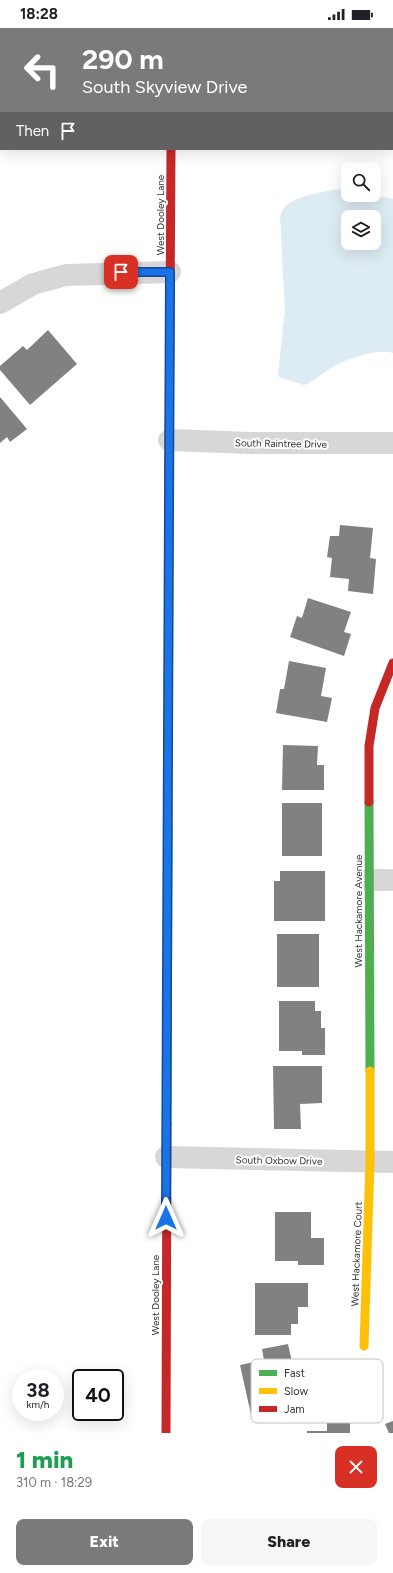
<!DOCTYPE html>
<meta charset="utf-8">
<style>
:root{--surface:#fff;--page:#f6f6f6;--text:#202124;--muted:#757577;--accent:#7a7a7a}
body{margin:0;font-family:Figtree,sans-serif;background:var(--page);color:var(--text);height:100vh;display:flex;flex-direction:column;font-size:15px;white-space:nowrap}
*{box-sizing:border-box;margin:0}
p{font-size:13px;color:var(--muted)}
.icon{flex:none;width:22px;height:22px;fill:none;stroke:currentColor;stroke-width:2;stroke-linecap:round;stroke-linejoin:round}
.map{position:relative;height:1405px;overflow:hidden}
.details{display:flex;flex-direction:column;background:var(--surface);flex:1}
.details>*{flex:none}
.banner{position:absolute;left:0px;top:0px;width:393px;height:122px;box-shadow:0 4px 16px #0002;background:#7a7a7a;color:#fff;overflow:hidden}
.tools{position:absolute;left:341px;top:134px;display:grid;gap:8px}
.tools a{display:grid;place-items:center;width:40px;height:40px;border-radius:8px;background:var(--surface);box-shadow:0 4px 16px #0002;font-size:20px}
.speed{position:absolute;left:12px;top:1341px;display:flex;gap:8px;font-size:20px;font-weight:700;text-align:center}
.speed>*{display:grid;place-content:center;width:52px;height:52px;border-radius:50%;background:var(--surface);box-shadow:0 4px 16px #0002;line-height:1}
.speed small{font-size:10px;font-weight:400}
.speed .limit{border:2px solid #111;border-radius:6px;background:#fff;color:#111}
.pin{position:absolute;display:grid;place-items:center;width:34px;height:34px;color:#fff;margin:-17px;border-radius:8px;box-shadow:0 2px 6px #0006}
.me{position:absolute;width:44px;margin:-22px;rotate:0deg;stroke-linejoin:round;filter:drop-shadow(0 0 3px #0008)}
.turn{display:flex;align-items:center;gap:14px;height:84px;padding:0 16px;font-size:18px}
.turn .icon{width:52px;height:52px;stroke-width:2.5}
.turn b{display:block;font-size:28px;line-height:34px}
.then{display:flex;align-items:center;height:38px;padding:0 16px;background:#0003;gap:8px;font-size:15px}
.round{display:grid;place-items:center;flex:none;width:42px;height:42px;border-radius:8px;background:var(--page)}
.headline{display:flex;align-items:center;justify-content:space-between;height:68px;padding:0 16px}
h1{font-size:24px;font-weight:800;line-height:30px;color:#1e9e55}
.primary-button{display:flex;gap:8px;margin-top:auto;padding:8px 16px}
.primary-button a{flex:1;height:46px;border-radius:8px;background:var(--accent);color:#fff;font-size:16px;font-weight:800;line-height:46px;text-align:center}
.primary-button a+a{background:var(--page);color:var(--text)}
.status{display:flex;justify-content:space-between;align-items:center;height:28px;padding:0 20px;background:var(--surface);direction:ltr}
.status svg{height:11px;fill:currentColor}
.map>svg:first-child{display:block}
</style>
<div class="status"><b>18:28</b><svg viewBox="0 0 49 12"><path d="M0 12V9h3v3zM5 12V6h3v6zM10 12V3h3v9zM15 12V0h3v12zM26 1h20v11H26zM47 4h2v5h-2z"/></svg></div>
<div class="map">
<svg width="393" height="1405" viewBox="0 0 393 1405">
<rect width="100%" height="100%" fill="#fff"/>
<!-- water -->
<path fill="#ddebf3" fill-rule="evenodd" d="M339 161 348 162V167H373L393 171V325C375 320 343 332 328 342 320 347 313 354 304 357L279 349 278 345 285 282 280 189C281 186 282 182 284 180 293 168 325 163 339 161ZM348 189H374V215H348Z"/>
<!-- building -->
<path fill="#818181" d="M48 302 77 336 30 377 0 342V338L23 318 27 322Z
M0 369 27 401 10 414 7 409 0 415Z
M340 497 373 500 370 530 376 531 373 566 348 563 349 551 330 549 332 530 327 529 330 508H339Z
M308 570 351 584 344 604 351 606 344 628 290 609 297 588 302 590Z
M289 633 326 640 321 668 332 670 327 694 276 685 280 661H284Z
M283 717 318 718 317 737H324V762H282Z
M282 775H322V828H282Z
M280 843H325V893H274V853H280Z
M277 906H319V959H277Z
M279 973H315V983H321V1000H325V1027H302V1023H279Z
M273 1038H322V1075L300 1076 301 1101H274Z
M275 1184H311V1210H324V1237H298V1233H275Z
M255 1255H308V1279H298V1296H291V1307H255Z
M288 1316 296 1352 280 1355 287 1384 252 1391 240 1337 264 1332 262 1321Z
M327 1393H350V1405H307V1403H327Z
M393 1393V1405H389L385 1396Z"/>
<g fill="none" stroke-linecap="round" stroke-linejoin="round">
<!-- street -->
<path stroke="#d7d7d7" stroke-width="22" d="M0 275 33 256 66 247 170 244
M169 412 250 415H393
M368 852H393
M166 1129 393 1134"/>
<!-- fast -->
<path stroke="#4caf50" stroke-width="9" d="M369 774 370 1043
M167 1096 168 797"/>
<!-- slow -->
<path stroke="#ffc107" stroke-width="9" d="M168 797 169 448
M364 1318 370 1134V1043"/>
<!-- jam -->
<path stroke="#c62828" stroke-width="9" d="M172 0V1
M169 448 171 121
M369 774V718L375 680 393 635
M166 1405 167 1096"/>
</g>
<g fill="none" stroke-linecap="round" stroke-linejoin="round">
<defs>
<path id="route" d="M121 244H170L166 1190"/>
</defs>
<!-- route casing -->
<use href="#route" stroke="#114b97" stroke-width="10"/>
<!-- route -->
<use href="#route" stroke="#1a73e8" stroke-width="7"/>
</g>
<g text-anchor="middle" stroke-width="4" stroke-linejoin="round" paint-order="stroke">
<!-- street labels -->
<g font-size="10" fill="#333" stroke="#fff">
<text transform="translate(160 187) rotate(-90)" y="4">West Dooley Lane</text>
<text transform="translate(281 415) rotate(1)" y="4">South Raintree Drive</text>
<text transform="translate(358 883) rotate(-90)" y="4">West Hackamore Avenue</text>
<text transform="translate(279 1132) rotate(1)" y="4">South Oxbow Drive</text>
<text transform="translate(356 1226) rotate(-88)" y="4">West Hackamore Court</text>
<text transform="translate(155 1267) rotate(-90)" y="4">West Dooley Lane</text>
</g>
</g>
<!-- legend -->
<rect x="251" y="1331" width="132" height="64" rx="6" fill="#fff" stroke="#c2c2c2" stroke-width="1"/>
<rect x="259" y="1342" width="18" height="6" fill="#4caf50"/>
<rect x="259" y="1360" width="18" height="6" fill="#ffc107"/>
<rect x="259" y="1378" width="18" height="6" fill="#c62828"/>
<g font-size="11" fill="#333">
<text x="284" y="1349">Fast</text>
<text x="284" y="1367">Slow</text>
<text x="284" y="1385">Jam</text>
</g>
</svg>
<div class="tools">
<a><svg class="icon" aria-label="search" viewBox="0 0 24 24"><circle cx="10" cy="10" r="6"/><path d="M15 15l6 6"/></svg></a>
<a><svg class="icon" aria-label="layers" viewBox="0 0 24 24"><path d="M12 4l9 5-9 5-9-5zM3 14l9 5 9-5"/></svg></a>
</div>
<div class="speed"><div>38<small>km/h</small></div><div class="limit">40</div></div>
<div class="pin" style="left:121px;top:244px;background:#d93025"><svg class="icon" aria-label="arrive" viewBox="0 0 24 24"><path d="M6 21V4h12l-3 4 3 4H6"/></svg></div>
<svg class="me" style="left:166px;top:1190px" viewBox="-20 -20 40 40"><path d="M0-17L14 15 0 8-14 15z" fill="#1a73e8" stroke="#fff" stroke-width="4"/></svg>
<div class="banner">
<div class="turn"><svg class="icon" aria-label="left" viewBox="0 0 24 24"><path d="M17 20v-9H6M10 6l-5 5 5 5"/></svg><div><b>290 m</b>South Skyview Drive</div></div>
<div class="then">Then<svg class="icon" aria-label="arrive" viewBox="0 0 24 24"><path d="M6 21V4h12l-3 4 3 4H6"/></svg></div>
</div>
</div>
<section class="details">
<div class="headline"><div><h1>1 min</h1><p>310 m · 18:29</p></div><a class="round" style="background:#d93025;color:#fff"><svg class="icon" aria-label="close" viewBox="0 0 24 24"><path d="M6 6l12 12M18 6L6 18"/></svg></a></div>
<div class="primary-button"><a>Exit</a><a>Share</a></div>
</section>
